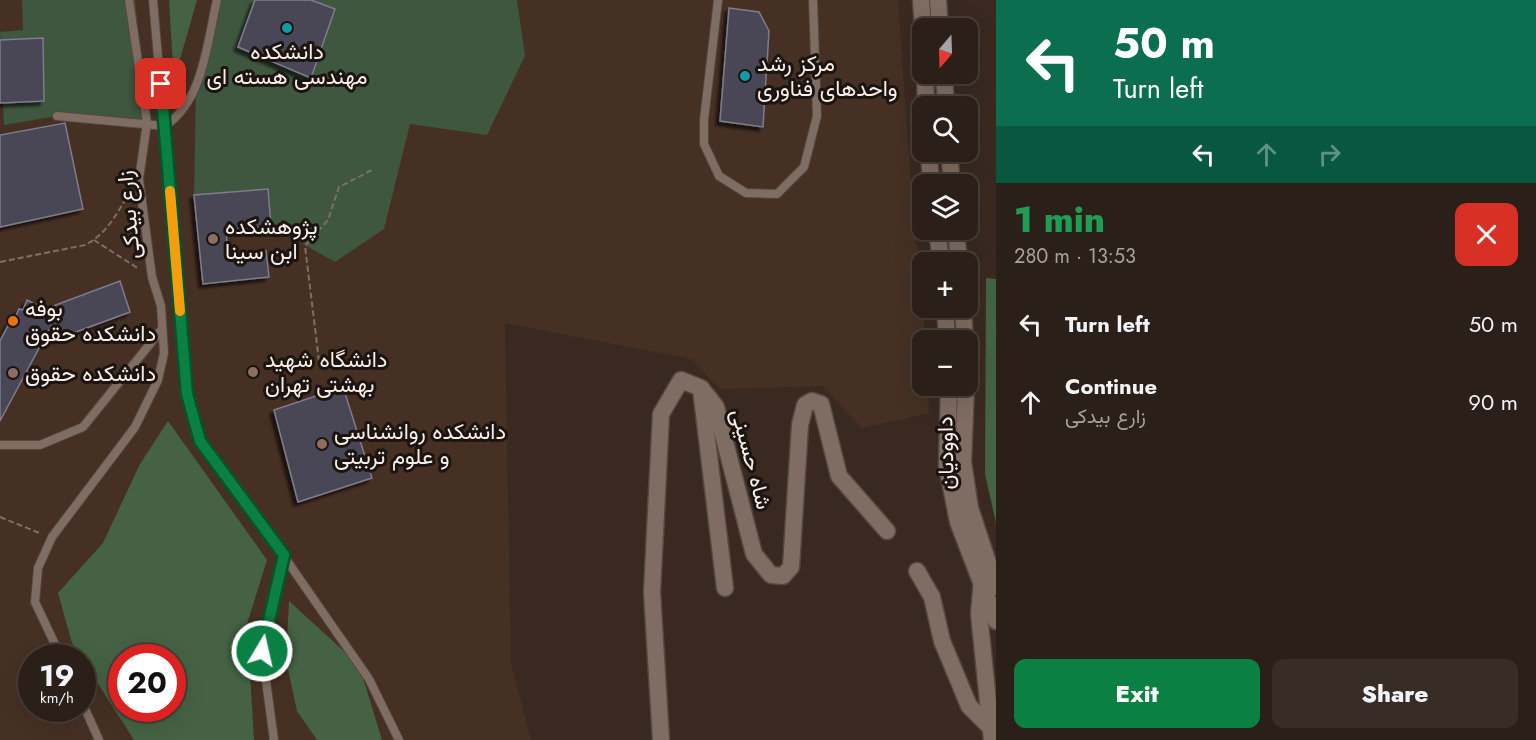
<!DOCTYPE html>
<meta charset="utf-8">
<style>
:root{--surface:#2b1f19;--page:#372c26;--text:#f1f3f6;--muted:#a6a2a2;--line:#473d38;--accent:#0b8043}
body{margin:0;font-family:Jost,Vazirmatn,sans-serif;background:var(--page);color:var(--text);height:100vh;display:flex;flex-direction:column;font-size:22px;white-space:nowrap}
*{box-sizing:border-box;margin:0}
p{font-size:20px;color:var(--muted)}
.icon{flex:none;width:33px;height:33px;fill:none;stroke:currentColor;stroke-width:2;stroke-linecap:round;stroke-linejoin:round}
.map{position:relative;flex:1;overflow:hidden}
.sheet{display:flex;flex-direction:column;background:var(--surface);width:540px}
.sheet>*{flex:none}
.hud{background:#0b6e4f;color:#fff;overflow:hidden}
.needle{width:39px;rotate:199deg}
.fabs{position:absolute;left:912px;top:18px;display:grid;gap:12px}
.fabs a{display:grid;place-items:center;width:66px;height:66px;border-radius:12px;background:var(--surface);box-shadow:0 6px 24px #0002,0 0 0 2px var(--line);font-size:30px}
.speed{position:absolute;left:18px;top:644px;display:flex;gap:12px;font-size:30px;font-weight:700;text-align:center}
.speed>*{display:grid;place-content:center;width:78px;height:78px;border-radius:50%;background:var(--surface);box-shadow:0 6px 24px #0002,0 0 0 2px var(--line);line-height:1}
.speed small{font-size:15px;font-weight:400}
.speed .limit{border:9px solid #d22;background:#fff;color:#111}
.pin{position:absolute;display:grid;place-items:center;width:51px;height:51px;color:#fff;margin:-26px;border-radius:12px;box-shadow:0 3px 9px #0006}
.me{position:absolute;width:66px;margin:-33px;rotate:9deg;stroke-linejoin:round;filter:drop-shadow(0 0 4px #0008)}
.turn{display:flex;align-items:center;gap:21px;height:126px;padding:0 18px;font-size:27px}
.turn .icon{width:78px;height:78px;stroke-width:2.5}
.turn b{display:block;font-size:42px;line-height:51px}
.lanes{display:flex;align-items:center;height:57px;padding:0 18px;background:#0003;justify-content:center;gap:30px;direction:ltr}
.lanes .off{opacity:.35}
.round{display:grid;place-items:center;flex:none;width:63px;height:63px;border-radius:12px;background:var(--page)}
.headline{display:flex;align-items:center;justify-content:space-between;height:102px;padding:0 18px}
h1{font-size:36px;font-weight:800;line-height:45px;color:#1e9e55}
.cta{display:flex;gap:12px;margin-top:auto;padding:12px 18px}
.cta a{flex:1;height:69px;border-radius:12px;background:var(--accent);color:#fff;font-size:24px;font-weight:800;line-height:69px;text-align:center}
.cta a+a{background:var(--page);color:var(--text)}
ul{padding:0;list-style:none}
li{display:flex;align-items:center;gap:18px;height:78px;padding:0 18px}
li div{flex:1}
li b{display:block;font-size:22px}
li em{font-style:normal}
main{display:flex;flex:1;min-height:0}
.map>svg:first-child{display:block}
</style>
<main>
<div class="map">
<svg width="996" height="740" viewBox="0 0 996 740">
<defs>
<filter id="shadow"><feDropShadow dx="-4" dy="4" stdDeviation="1.5" flood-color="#0009"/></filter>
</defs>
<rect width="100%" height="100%" fill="#392921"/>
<!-- built -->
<path fill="#463024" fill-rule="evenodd" d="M0 0H898L910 170 924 318 922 386H928L929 413 862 428 823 386 720 389 691 359 505 323 511 663 531 740H0ZM32 657H82V708H32ZM122 657H172V708H122Z"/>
<!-- green -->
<path fill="#3f563f" d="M22 0H135L147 123 57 116 4 125 0 32 23 30Z
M217 0H517L525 56 487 135 410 124 384 229 335 262 271 226 267 189 194 195 196 88Z"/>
<!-- forest -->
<path fill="#456344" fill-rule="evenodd" d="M169 0H197L174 80Z
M986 278 996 279V523L985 474Z
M168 421 267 560 247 624 254 740H134L72 643 58 593 103 543 140 464ZM122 657H172V708H122Z
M289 601 359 665 382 740H317L297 711 286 660Z"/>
<!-- building -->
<path fill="#494657" stroke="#7e7b8d" stroke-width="1.5" filter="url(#shadow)" d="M255 0H311L335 9 311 78 238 47Z
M729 8 759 12 769 31 763 127 720 121Z
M43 38 44 101 0 103V40Z
M65 123 83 209 0 227V135Z
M268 189 271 226 226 230 228 254 266 251 269 277 203 284 194 195Z
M120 281 130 312 57 339 51 326 0 421V341L10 322 13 323 19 309 23 310 27 300 45 309Z
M343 387 372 478 298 502 274 410Z"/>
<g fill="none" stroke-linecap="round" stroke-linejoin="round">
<defs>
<path id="service" d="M153 0 187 394 200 441 283 555
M718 0 704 120V144L719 176 746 193 777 194 804 167 817 116 813 0
M57 116 165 126C204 99 207 43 217 0
M0 445H40L83 427 162 329
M61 657 35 602 38 568 52 537 135 427 158 380 164 353 161 306 152 277 139 179 147 123 129 0
M82 702 99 740
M274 740 262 651 283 555 369 679 399 740"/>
<path id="minor" d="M701 389 725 588
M917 571 932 597 942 641 969 706 990 727
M982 579 979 614 992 740
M661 740 652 592 661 414 681 380 701 388 716 407 754 554 771 575 783 576 791 567 800 425 805 405 812 401 821 404 839 476 887 531"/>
<path id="tertiary" d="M921 0 923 28
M938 0 940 28
M925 74 926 106
M944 74 946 106
M929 152 931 184
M949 152 952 184
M937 230 941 262
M956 230 959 262
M945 308 947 340
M963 308 965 340
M949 386 947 466 958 522 996 621
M966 386 963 462 970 508 996 587"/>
</defs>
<!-- service casing -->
<use href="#service" stroke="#544740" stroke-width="10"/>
<!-- minor casing -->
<use href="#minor" stroke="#544740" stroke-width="19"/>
<!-- tertiary casing -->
<use href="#tertiary" stroke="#544740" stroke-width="19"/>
<!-- path -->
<path stroke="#7d6f68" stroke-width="2" stroke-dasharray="6 3" stroke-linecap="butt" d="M94 240 139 269
M0 262 85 245C107 234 116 214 129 194
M319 361 305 246 328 220 339 187 374 169
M0 517 42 534"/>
<!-- service -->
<use href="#service" stroke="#7f6d63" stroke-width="8"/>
<!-- minor -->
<use href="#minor" stroke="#7f6d63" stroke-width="16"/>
<!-- tertiary -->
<use href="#tertiary" stroke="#7f6d63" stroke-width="16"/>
</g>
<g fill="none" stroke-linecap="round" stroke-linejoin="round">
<defs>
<path id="route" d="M161 84 187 394 200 441 284 555 262 651"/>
</defs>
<!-- route casing -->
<use href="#route" stroke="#07532c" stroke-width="15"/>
<!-- route -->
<use href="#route" stroke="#0b8043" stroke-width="10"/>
<!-- slow -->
<path stroke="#f59e0b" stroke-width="10" d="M170 191 180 311"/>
</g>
<!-- markers -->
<g fill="#0f9aa8" stroke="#1b1410" stroke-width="2">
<circle cx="287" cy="28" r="6"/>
<circle cx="745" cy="76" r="6"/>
</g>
<g fill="#8d6e63" stroke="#1b1410" stroke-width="2">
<circle cx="213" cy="239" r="6"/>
<circle cx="253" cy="372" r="6"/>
<circle cx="13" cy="373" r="6"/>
<circle cx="322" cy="444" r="6"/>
</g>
<circle fill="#e8710a" stroke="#1b1410" stroke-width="2" cx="13" cy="321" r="6"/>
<g text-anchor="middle" stroke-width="6" stroke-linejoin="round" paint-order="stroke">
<!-- poi labels -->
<g font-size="22" fill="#f9eee9" stroke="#1b1410" text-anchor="start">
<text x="287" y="59" text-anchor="middle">دانشکده<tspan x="287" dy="25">مهندسی هسته ای</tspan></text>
<text x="757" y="71">مرکز رشد<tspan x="757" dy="25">واحدهای فناوری</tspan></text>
<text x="225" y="234">پژوهشکده<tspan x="225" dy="25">ابن سینا</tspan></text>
<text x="25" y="316">بوفه<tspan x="25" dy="25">دانشکده حقوق</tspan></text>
<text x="265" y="367">دانشگاه شهید<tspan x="265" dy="25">بهشتی تهران</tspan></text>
<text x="25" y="381">دانشکده حقوق</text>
<text x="334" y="439">دانشکده روانشناسی<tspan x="334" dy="25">و علوم تربیتی</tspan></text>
</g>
<!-- street labels -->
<g font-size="22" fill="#f9eee9" stroke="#1b1410">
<text transform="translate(128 215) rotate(-95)" y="8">زارع بیدکی</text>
<text transform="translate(945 453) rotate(-91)" y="8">داوودیان</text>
<text transform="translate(752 459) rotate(75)" y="8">شاه حسینی</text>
</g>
</g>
</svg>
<div class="fabs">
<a><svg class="needle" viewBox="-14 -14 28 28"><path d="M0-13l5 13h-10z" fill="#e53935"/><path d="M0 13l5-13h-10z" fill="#a6a2a2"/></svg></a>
<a><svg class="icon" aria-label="search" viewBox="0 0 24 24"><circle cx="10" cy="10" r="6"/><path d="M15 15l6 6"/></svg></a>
<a><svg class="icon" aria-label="layers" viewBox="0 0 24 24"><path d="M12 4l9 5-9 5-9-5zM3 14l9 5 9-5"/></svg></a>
<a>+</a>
<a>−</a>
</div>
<div class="speed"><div>19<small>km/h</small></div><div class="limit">20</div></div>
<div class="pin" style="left:161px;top:84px;background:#d93025"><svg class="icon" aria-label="arrive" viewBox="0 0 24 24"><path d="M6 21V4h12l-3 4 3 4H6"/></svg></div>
<svg class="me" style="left:262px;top:651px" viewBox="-20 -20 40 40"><circle r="17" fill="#0b8043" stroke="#fff" stroke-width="3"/><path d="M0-11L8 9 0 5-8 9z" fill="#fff"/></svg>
</div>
<section class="sheet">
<div class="hud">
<div class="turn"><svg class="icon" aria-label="left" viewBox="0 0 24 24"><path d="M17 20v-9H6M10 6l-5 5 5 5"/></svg><div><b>50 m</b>Turn left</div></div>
<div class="lanes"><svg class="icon" aria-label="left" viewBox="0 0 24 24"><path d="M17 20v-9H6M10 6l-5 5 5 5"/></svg><svg class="icon off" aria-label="ahead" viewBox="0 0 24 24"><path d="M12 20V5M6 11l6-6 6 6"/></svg><svg class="icon off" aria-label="right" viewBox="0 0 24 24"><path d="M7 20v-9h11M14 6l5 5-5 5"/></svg></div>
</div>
<div class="headline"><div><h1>1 min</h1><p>280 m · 13:53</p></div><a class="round" style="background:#d93025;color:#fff"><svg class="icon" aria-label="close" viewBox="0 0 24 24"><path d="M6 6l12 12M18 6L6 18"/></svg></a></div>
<ul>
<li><svg class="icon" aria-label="left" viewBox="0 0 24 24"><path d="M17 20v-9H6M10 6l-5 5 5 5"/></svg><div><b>Turn left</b></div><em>50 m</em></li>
<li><svg class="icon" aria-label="ahead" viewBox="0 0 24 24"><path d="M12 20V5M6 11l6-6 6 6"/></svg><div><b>Continue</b><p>زارع بیدکی</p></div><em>90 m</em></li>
</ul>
<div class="cta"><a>Exit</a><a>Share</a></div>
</section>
</main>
